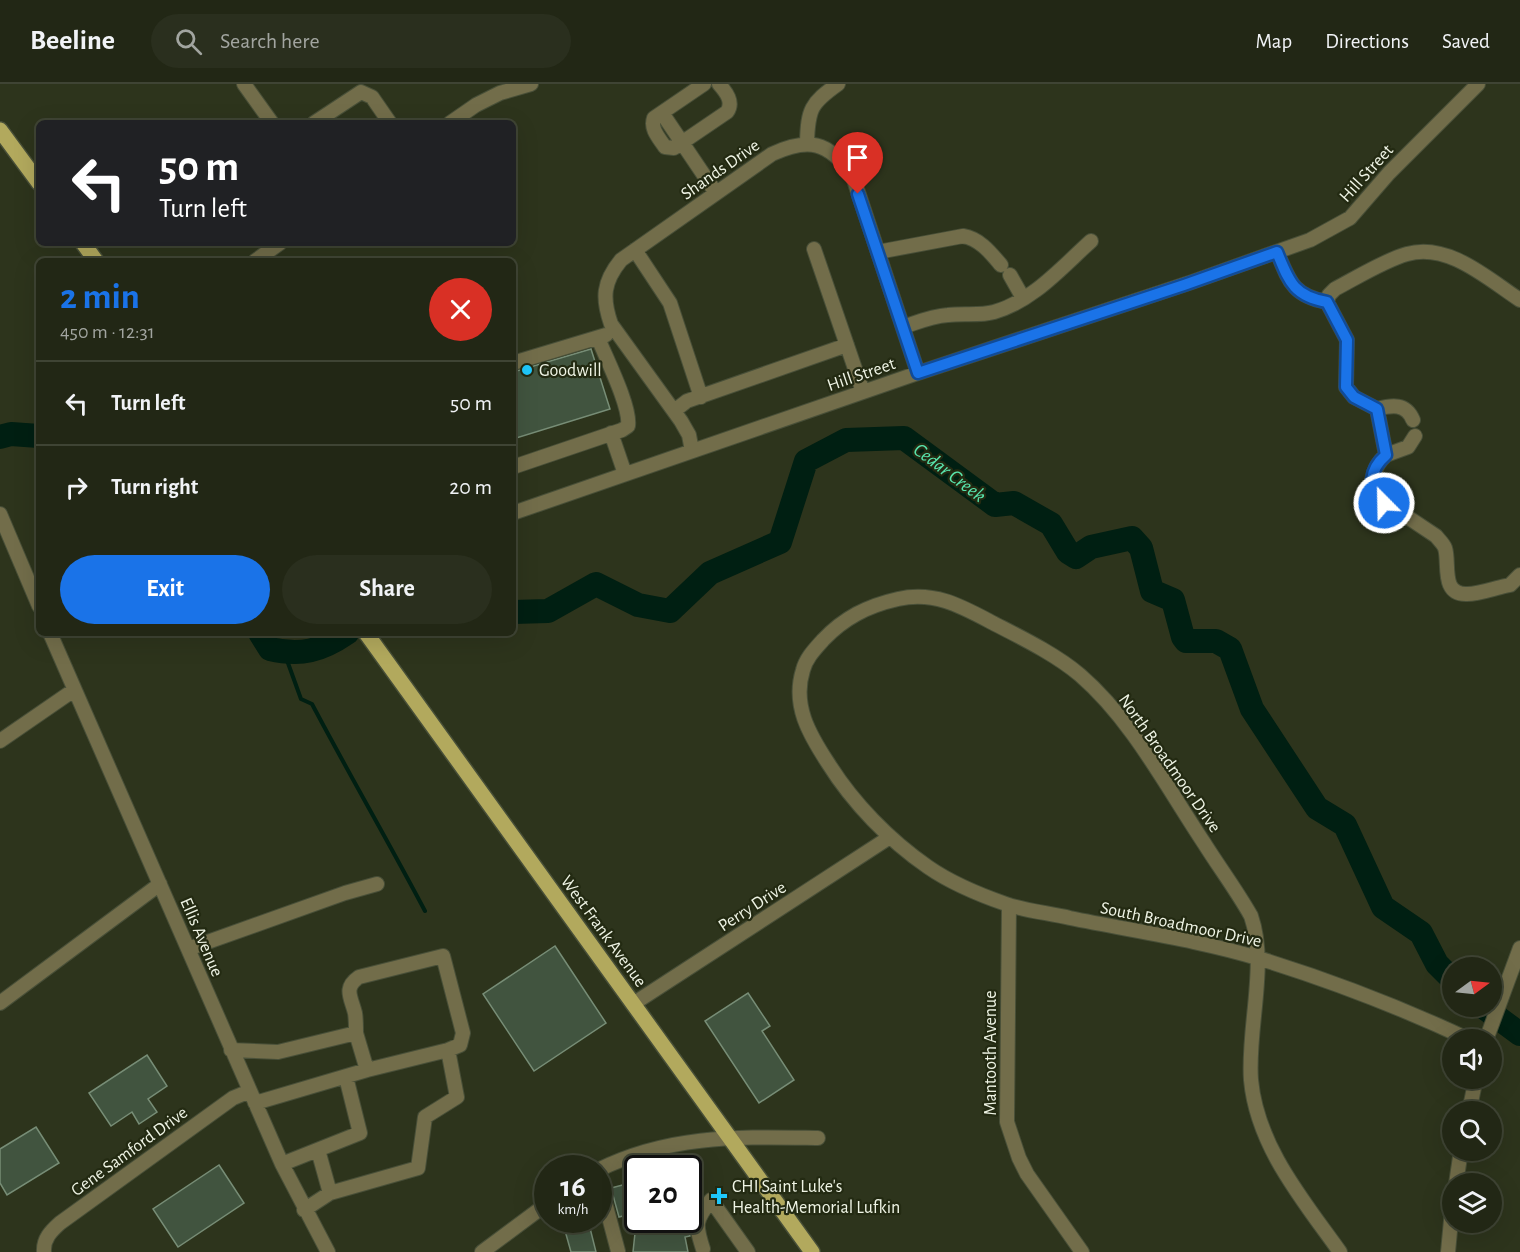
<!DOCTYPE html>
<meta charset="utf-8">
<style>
:root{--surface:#222715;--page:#2a2f1e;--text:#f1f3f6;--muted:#a2a5a0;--line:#3f4434;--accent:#1a73e8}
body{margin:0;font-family:"Alegreya Sans",sans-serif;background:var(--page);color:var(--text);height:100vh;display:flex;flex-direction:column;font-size:22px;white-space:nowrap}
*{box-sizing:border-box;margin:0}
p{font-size:20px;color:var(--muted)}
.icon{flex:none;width:33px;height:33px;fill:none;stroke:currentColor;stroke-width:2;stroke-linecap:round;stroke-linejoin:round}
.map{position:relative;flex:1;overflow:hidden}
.sheet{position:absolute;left:36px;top:174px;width:480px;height:378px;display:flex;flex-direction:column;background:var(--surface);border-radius:9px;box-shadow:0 6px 24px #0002,0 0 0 2px var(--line)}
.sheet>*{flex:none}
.top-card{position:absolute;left:36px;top:36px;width:480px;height:126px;border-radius:9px;box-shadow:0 6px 24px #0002,0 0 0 2px var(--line);background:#202124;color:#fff;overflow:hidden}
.needle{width:39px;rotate:75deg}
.tools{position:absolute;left:1442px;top:873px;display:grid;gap:12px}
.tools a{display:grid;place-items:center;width:60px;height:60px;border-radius:50%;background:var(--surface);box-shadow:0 6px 24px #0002,0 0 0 2px var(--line);font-size:30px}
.speed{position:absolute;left:534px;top:1071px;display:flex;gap:12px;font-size:30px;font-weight:700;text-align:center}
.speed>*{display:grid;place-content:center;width:78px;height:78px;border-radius:50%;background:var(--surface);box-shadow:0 6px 24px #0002,0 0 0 2px var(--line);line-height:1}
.speed small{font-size:15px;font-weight:400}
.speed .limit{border:3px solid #111;border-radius:9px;background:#fff;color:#111}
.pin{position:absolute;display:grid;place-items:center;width:51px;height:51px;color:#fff;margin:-62px -26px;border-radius:50% 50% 50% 0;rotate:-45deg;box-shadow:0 0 6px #0007}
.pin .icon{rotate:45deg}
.me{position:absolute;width:66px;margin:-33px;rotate:337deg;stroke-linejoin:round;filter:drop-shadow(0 0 4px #0008)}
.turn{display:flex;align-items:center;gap:21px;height:126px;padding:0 24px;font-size:27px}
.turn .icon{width:78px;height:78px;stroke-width:2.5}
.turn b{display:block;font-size:42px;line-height:51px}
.round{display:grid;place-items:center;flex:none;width:63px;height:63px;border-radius:32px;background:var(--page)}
.overview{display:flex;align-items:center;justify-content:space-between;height:102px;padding:0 24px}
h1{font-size:36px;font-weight:700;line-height:45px;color:var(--accent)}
.primary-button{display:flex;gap:12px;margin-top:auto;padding:12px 24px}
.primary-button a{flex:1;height:69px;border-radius:36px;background:var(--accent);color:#fff;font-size:24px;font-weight:700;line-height:69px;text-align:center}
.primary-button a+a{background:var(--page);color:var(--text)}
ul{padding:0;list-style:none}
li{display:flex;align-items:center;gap:18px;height:84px;padding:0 24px;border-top:2px solid var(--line)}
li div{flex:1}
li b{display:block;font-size:22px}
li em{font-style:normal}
header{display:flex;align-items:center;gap:36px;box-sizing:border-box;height:84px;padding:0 30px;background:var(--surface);border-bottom:2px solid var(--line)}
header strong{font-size:28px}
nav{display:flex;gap:33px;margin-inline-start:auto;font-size:21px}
.search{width:420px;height:54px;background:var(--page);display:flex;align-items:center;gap:15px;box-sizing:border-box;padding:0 21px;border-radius:33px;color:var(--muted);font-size:22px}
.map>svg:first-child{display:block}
</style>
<header>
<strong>Beeline</strong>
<div class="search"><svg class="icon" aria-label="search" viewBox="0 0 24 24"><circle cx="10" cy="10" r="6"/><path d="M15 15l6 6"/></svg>Search here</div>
<nav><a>Map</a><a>Directions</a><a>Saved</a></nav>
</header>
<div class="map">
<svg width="1520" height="1168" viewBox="0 0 1520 1168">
<rect width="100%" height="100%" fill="#2d341c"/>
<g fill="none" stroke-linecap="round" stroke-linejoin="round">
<!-- stream -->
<path stroke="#001f12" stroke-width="4" d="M284 568 301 615 312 620C349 690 388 757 425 827"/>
<!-- river -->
<path stroke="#001f12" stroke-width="24" d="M0 353 11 350 39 352
M513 528 548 527 596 500 638 521 670 527 710 489 780 458 806 377 846 356 904 354 995 421 1014 419 1051 440 1068 468 1076 473 1091 463 1132 454 1141 464 1152 507 1173 516 1183 553 1186 557H1216L1230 565 1252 625 1317 724 1345 741 1383 823 1421 849 1437 880 1452 895
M260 549 270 565C301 572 321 567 347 549
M1482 922 1520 950"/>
</g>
<!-- building -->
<path fill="#41543f" stroke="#778d76" stroke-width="1.5" d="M591 265 610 325 513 355V288Z
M555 862 606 939 534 987 483 910Z
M748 909 770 942 762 947 794 996 759 1019 705 937Z
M147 971 167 1002 148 1015 157 1028 139 1040 132 1028 111 1042 89 1009Z
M36 1043 59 1079 7 1111 0 1099V1065Z
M219 1081 244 1119 178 1163 153 1125Z
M638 1097V1128L619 1133 611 1104Z
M562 1136H588L596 1168H571Z
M631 1136H685L690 1152 685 1153 688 1168H633L635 1149Z"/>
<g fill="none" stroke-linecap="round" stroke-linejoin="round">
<defs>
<path id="minor" d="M244 0 272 39
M704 0 654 34C650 45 659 54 665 63L674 64 727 28C734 18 726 8 719 0
M662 29 716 109
M314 39 361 8 372 13 390 39
M450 39 476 21 500 9 531 0
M807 58C808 25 811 19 838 0
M814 165 863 308
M635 166 670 219 701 313
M878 168 963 152C980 155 990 168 1001 181
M1277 168C1289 197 1293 212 1327 218L1347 256 1346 303 1354 313 1377 325 1386 371C1375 381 1367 398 1376 412L1436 452C1439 456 1443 459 1445 464 1450 479 1440 511 1467 510 1479 510 1492 505 1505 502L1510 501 1520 491
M255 177 280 159
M1010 191 1023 214
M1327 218 1329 211 1335 205C1356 194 1385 176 1407 170 1448 158 1488 195 1520 216
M903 243C918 238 932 232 948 231 963 229 980 232 994 228 1033 217 1062 183 1091 157
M513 279 606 251
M1377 325C1392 321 1406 319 1413 336
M674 327 687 317 847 261
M611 349 625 390
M692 367 689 351 681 337 611 240C602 214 603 198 621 176L772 70C809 53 828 58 852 90L918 289
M1386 371 1408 363 1415 352
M513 383 622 346 628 342C631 323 606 274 598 254
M513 429 918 289 1192 198 1310 156 1350 134 1389 89 1478 0
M0 430 39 522
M50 549 282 1080 328 1168
M0 657 74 606
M1009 821 1007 1038 1019 1074 1027 1090 1082 1168
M188 865 345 809 377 800
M0 919 160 800
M633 920 890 753
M356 949C356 942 356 935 355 929 351 913 343 904 359 893L443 872 463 949 460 961 448 966 367 986
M1486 956 1520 864
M231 966 278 968 356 949 367 986 255 1019
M1469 1028 1476 994
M282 1080 360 1049 346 993
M598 1086C671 1050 740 1053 818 1054
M598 1092 618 1167
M1456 1100 1461 1066
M330 1109 418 1084 425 1033 457 1013 448 966
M304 1126 330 1109 318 1066
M703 1165C695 1140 695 1137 711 1116L748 1168
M44 1168C43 1155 51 1147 60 1139L233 1014 250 1007
M482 1168 548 1119
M1340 1168C1303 1116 1257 1062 1251 996 1247 945 1268 881 1251 832 1237 807 1219 783 1204 759 1166 702 1132 636 1080 591 1055 570 1022 554 993 539 961 522 935 507 898 515 867 522 844 534 823 556 815 565 806 574 803 586 792 621 809 650 828 679 853 719 889 756 928 783 951 799 980 811 1006 820 1026 827 1049 829 1070 834 1133 847 1199 856 1261 875 1332 897 1402 924 1470 956
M1448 1168 1452 1126"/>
<path id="major" d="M0 46 39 99
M83 159 96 177
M366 549 812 1168"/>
</defs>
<!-- minor casing -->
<use href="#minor" stroke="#484f38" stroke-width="16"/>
<!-- major casing -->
<use href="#major" stroke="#484f38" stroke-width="18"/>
<!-- minor -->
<use href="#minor" stroke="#726d4a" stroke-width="14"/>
<!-- major -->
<use href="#major" stroke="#b2a95d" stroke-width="15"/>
</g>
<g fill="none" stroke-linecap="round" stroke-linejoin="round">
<defs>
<path id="route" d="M858 110 918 289 1184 201 1277 168C1289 197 1293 212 1327 218L1347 256 1346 303 1354 313 1377 325 1386 371C1370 385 1366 404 1384 419"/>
</defs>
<!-- route casing -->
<use href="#route" stroke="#114b97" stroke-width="15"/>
<!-- route -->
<use href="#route" stroke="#1a73e8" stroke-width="10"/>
</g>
<!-- markers -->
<g fill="#1fc9fd" stroke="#232a12" stroke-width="2">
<circle cx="527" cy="286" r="6"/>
<path d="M716 1103h6v6h6v6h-6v6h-6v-6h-6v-6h6z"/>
</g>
<g text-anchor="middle" stroke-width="4.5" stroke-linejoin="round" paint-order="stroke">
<!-- street labels -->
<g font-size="18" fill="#eff4e5" stroke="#232a12">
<text transform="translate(720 85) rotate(-35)" y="6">Shands Drive</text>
<text transform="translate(1366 89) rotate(-48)" y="6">Hill Street</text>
<text transform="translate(861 290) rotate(-19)" y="6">Hill Street</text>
<text transform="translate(1170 679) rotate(55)" y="6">North Broadmoor Drive</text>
<text transform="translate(752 822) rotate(-33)" y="6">Perry Drive</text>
<text transform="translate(1181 840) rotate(12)" y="6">South Broadmoor Drive</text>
<text transform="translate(604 847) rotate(54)" y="6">West Frank Avenue</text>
<text transform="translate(202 853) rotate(67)" y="6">Ellis Avenue</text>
<text transform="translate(990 969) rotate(-90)" y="6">Mantooth Avenue</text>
<text transform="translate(129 1067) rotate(-36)" y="6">Gene Samford Drive</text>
</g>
<!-- poi labels -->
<g font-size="18" fill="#eff4e5" stroke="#232a12" text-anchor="start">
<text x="539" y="292">Goodwill</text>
<text x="732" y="1108">CHI Saint Luke's<tspan x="732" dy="21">Health-Memorial Lufkin</tspan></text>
</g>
<!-- water labels -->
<g font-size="20" font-style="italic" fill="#58e5ad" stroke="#232a12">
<text transform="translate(950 388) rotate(37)" y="7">Cedar Creek</text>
</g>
</g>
</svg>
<div class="tools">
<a><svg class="needle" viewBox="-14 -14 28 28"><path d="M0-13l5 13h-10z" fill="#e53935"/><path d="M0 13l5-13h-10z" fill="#a2a5a0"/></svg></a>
<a><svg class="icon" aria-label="sound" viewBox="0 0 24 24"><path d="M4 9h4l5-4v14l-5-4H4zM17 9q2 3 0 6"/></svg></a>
<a><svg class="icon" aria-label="search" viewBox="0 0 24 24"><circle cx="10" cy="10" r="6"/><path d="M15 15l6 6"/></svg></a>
<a><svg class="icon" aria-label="layers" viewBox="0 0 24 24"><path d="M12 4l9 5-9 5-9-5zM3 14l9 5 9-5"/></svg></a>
</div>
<div class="speed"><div>16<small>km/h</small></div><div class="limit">20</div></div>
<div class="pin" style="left:858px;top:110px;background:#d93025"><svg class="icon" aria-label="arrive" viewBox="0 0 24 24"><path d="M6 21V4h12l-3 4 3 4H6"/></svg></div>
<svg class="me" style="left:1384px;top:419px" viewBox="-20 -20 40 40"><circle r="17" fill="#1a73e8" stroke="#fff" stroke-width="3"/><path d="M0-11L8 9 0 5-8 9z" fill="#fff"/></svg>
<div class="top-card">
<div class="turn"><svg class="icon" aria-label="left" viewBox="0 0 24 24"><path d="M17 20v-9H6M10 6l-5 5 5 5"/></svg><div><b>50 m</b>Turn left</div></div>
</div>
<section class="sheet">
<div class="overview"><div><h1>2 min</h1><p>450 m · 12:31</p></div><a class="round" style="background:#d93025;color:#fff"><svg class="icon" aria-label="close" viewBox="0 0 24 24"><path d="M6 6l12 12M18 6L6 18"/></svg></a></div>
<ul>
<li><svg class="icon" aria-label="left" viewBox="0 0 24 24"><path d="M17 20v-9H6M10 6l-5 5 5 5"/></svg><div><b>Turn left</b></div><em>50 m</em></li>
<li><svg class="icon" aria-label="right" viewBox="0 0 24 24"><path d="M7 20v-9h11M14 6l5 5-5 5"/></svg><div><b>Turn right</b></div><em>20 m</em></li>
</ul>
<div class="primary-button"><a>Exit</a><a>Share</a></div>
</section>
</div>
